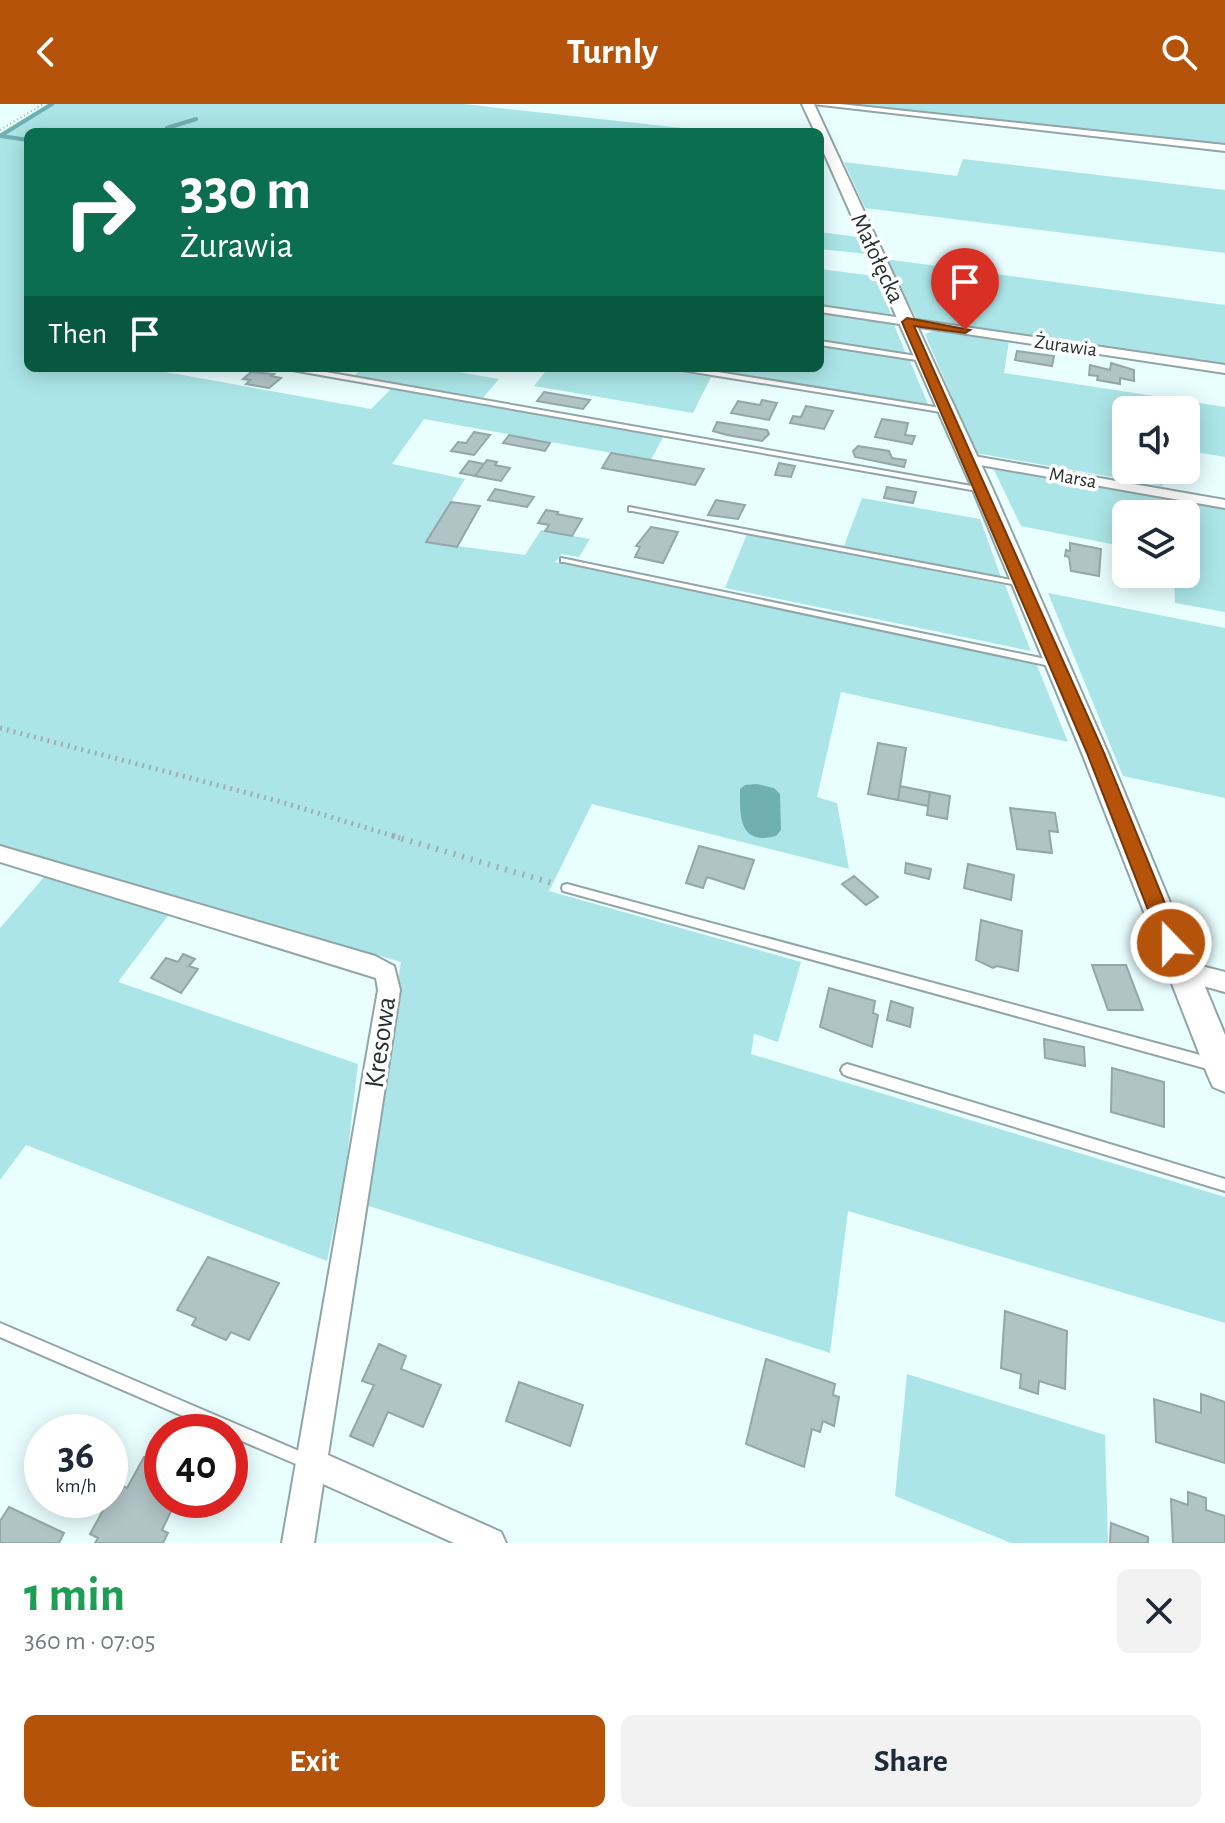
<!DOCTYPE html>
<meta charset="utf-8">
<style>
:root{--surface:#fff;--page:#f2f2f3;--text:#1f2937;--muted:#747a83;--accent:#b45309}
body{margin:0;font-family:"Alegreya Sans",sans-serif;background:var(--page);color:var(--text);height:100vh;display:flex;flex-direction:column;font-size:30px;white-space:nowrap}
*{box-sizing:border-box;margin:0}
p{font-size:26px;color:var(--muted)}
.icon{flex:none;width:44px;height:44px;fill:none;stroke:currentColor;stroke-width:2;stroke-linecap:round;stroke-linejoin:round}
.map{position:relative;height:1439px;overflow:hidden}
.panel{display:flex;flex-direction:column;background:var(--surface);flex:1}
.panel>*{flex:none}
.guide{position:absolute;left:24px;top:24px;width:800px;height:244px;border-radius:12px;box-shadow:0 4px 20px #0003;background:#0b6e4f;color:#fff;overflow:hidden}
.buttons{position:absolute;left:1112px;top:292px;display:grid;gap:16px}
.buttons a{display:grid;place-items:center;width:88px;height:88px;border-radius:12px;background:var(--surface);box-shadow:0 4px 20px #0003;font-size:40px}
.speed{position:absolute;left:24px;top:1310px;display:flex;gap:16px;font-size:40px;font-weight:700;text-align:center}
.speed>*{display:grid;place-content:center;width:104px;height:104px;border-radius:50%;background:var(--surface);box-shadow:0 4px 20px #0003;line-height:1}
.speed small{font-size:20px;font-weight:400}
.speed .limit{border:12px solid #d22;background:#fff;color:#111}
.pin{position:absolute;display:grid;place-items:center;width:68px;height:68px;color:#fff;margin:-82px -34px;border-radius:50% 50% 50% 0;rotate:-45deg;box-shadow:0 0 8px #0007}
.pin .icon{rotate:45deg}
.me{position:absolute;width:88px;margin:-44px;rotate:338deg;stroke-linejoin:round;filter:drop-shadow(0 0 6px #0008)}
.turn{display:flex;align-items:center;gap:28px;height:168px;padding:0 24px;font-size:36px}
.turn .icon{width:104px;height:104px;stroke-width:2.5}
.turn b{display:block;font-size:56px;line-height:68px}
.then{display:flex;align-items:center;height:76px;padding:0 24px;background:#0003;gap:16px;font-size:30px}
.round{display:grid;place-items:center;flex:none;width:84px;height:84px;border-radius:12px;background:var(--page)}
.headline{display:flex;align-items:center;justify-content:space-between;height:136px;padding:0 24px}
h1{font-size:48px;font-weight:700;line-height:60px;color:#1e9e55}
.button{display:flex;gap:16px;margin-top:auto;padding:16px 24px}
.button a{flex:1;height:92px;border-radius:12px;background:var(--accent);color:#fff;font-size:32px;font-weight:700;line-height:92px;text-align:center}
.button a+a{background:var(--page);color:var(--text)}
header{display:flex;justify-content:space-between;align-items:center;height:104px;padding:0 24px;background:var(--accent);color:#fff;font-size:36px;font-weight:700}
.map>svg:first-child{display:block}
</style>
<header><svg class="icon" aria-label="back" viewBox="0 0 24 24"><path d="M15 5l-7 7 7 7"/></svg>Turnly<svg class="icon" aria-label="search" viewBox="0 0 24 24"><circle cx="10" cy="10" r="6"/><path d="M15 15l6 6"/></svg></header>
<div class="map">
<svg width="1225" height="1439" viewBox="0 0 1225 1439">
<rect width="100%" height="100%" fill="#e9feff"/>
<!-- green -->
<path fill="#ace5e7" d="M48 0H463L719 28H28V264H143L371 305 391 285 663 333 651 356 424 315 392 360 465 375 427 438 525 451 541 426 590 435 579 453 562 450 555 458 1036 559 1068 638 841 588 817 693 837 699 849 765 592 700 549 787 801 858 778 938 754 930 751 950 1225 1093V1219L848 1107 830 1249 363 1100 401 858 0 743V29Z
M839 0H1225V41Z
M963 55 1225 86V149L865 104 844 58 957 72Z
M820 128 858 133 866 150 820 145Z
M885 155 1225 201V262L918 217Z
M820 165 874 172 891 210 820 202Z
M820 208 893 218 906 250 820 237Z
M936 226 1009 237 1004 269 1225 303V353L1189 347 1186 351V306H1126V366H1174L1162 382 976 349 925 230Z
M820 241 909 255 928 300 698 264H820Z
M363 264H436L499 275 483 294 354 272Z
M548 264H654L711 273 693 309 534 282Z
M993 364 1225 405V508L1175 499 1174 470H1186V410H1126V443L1021 422Z
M862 394 980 415 1001 473 844 442Z
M747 430 1005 481 1031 547 725 484Z
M1048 489 1225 524V694L1123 672Z
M45 772 170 809 118 878 358 960 345 1070 327 1157 26 1041 0 1076V824Z
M907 1270 1105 1331 1108 1439H1011L895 1392Z"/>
<!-- water -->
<path fill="#6fb1b3" d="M757 680 774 684 780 690 781 726 776 732C738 742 740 711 740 685L745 681Z"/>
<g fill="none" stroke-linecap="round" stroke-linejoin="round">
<!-- stream -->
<path stroke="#6fb1b3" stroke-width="4" d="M167 24 196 15
M157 28 161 27
M0 32 52 0
M1 32 28 36"/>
</g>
<!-- building -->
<path fill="#b0c4c5" stroke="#93a7a8" stroke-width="2" d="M1017 247 1054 252 1052 262 1015 256Z
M1111 259 1134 266V277L1120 274V280L1097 276 1098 272 1089 271 1090 261 1110 266Z
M251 268 274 270 271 272 281 274 269 284 246 280 250 276 243 275Z
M544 288 590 296 583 305 537 297Z
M762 296 777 299 769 316 731 309 738 297 760 301Z
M806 302 833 307 824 325 790 319 793 312 801 313Z
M882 315 908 319 905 331 915 332 912 340 875 333Z
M717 318 767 326 769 330 762 337 727 331 713 327Z
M474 328 490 331 474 351 451 347 458 338 466 339Z
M509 331 550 339 545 347 503 339Z
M858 342 889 347 892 354 906 356 904 363 855 353 853 347Z
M611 349 651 356 704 365 695 381 602 364Z
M487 356 497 358 495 361 510 364 501 377 475 372Z
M469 357 484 360 475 372 460 369Z
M779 359 795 362 791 373 775 371Z
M887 383 916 388 913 399 884 394Z
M495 385 534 393 527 403 488 396Z
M716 396 745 401 738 415 708 411Z
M451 398 480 402 457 443 426 438Z
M546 406 558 408 557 410 582 415 572 432 545 427 549 421 538 419Z
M651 423 678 428 663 459 635 453 640 443 636 442Z
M1070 439 1101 445 1099 472 1071 467 1069 453 1065 452 1066 446 1070 447Z
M878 639 906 644 898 696 868 690Z
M900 682 930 688 928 702 898 696Z
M930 688 950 692 947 715 927 711Z
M1010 704 1055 709 1058 728 1049 727 1052 749 1017 745Z
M699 742 754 756 744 785 707 773 703 784 686 779Z
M906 759 931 765 929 775 905 769Z
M968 760 1014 771 1011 796 964 784Z
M854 772 878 793 866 801 842 780Z
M981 816 1022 827 1018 867 997 862 993 864 976 856Z
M183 850 195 855 189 862 198 865 181 889 151 874 166 854 178 858Z
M1092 861H1126L1143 906H1108Z
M829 884 875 897 873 909 878 911 872 943 820 923Z
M891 897 913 904 910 923 887 916Z
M1044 935 1084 943 1085 962 1045 954Z
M1112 964 1164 978V1023L1111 1008Z
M208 1153 279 1179 249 1236 231 1228 226 1236 192 1221 196 1214 177 1206Z
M1005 1207 1067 1227 1065 1285 1039 1277 1038 1290 1020 1284 1021 1270 1001 1264Z
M379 1240 406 1252 401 1265 441 1281 423 1323 388 1308 373 1342 350 1332 374 1281 362 1277Z
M766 1255 835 1280 833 1291 839 1293 834 1322 823 1317 820 1328 812 1325 804 1363 746 1340Z
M519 1278 583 1301 570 1342 506 1317Z
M1201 1290 1225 1298V1359L1156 1338 1154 1295 1201 1309Z
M144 1353 162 1362V1396H185L182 1402 175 1399 162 1426 168 1429 163 1439H95L98 1434 90 1430 118 1379 127 1384Z
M1188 1388 1206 1394V1406L1225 1412V1439H1173L1171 1395 1188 1401Z
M9 1403 64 1429 59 1439H0V1417Z
M1111 1419 1148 1433V1439H1110Z"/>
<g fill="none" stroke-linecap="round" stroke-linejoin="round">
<defs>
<path id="lane" d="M820 237 923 253 926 255 923 257 820 241Z
M289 264H303L983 384 987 386 983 388 292 266Z
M678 264H693L947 305 950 307 947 309 681 266Z
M629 403 1022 478 1026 480 1022 482 632 407H629Z
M561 454 1055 557 1059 560 1055 563 564 458H561Z
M567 780 1215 955 1219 957 1221 961 1219 965 1215 967 567 788 563 787 562 784 563 781Z
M847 960 1225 1075V1087L847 972 843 970 841 966 843 962Z
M0 1219 313 1353 316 1358 313 1363 308 1366 303 1363 230 1332V1328H220L0 1233Z"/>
<path id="street" d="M813 0H840L1225 41V47Z
M820 202 1225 261V269L820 208Z
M968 351 1225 396V404L963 358 961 355Z
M0 742 375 852 394 862 400 886 328 1351 501 1428 506 1439H454L323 1380 314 1439H282L378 886 376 874 0 758Z
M1182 857 1225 868V888L1174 874 1171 867 1174 860Z"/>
<path id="secondary" d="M802 0H814L993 386 1108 649 1225 931V988L1213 983 1208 972 1082 649 973 386 820 40V28H815Z"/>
</defs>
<!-- lane casing -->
<use href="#lane" stroke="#91a5a6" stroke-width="4"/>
<!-- street casing -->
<use href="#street" stroke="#91a5a6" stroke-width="4"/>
<!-- secondary casing -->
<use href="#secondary" stroke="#91a5a6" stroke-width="4"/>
<!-- path-far2 -->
<path stroke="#9fafaf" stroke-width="2" stroke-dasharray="1 3" stroke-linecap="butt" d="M0 26 43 0"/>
<!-- path-far1 -->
<path stroke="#9fafaf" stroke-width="5" stroke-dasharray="2 5" stroke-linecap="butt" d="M0 624 278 697 400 734"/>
<!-- path -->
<path stroke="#9fafaf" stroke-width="6" stroke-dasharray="2 7" stroke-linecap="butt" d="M393 732 555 780"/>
<!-- lane -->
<use href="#lane" fill="#fff" fill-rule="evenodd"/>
<!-- street -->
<use href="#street" fill="#fff" fill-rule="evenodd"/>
<!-- secondary -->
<use href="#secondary" fill="#fff" fill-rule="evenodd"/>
</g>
<!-- route -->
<path fill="#b45309" stroke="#753606" stroke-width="2" d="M907 214 970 226 965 229 914 222 1104 649 1181 839 1178 845 1171 847 1164 845 1161 839 1087 649 902 218Z"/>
<g text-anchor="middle" stroke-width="7" stroke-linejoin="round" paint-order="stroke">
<!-- far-street labels -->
<g font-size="20" fill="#283030" stroke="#fff">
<text transform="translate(1066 241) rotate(8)" y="7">Żurawia</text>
<text transform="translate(1073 373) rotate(10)" y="7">Marsa</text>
</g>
<!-- street labels -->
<g font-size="24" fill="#283030" stroke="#fff">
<text transform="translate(878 154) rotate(65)" y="8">Małołęcka</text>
</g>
<!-- near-street labels -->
<g font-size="28" fill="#283030" stroke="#fff">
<text transform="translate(379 938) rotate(-82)" y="10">Kresowa</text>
</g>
</g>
</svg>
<div class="buttons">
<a><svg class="icon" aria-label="sound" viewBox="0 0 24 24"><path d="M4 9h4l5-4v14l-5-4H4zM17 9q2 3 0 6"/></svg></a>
<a><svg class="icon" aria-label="layers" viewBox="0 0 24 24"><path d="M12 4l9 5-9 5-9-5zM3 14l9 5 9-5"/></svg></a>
</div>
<div class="speed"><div>36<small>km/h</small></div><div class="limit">40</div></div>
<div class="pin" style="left:965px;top:226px;background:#d93025"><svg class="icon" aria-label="arrive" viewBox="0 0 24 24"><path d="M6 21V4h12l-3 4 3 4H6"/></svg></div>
<svg class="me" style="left:1171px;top:839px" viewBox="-20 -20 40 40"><circle r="17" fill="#b45309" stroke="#fff" stroke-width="3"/><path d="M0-11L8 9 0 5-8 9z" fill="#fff"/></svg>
<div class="guide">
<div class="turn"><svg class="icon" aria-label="right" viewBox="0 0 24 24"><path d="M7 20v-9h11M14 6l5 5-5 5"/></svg><div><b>330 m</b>Żurawia</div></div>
<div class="then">Then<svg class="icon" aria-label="arrive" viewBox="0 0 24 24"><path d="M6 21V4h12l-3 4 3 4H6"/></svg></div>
</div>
</div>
<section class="panel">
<div class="headline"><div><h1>1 min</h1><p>360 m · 07:05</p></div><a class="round"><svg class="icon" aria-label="close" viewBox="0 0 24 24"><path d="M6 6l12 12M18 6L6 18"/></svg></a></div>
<div class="button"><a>Exit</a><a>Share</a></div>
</section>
